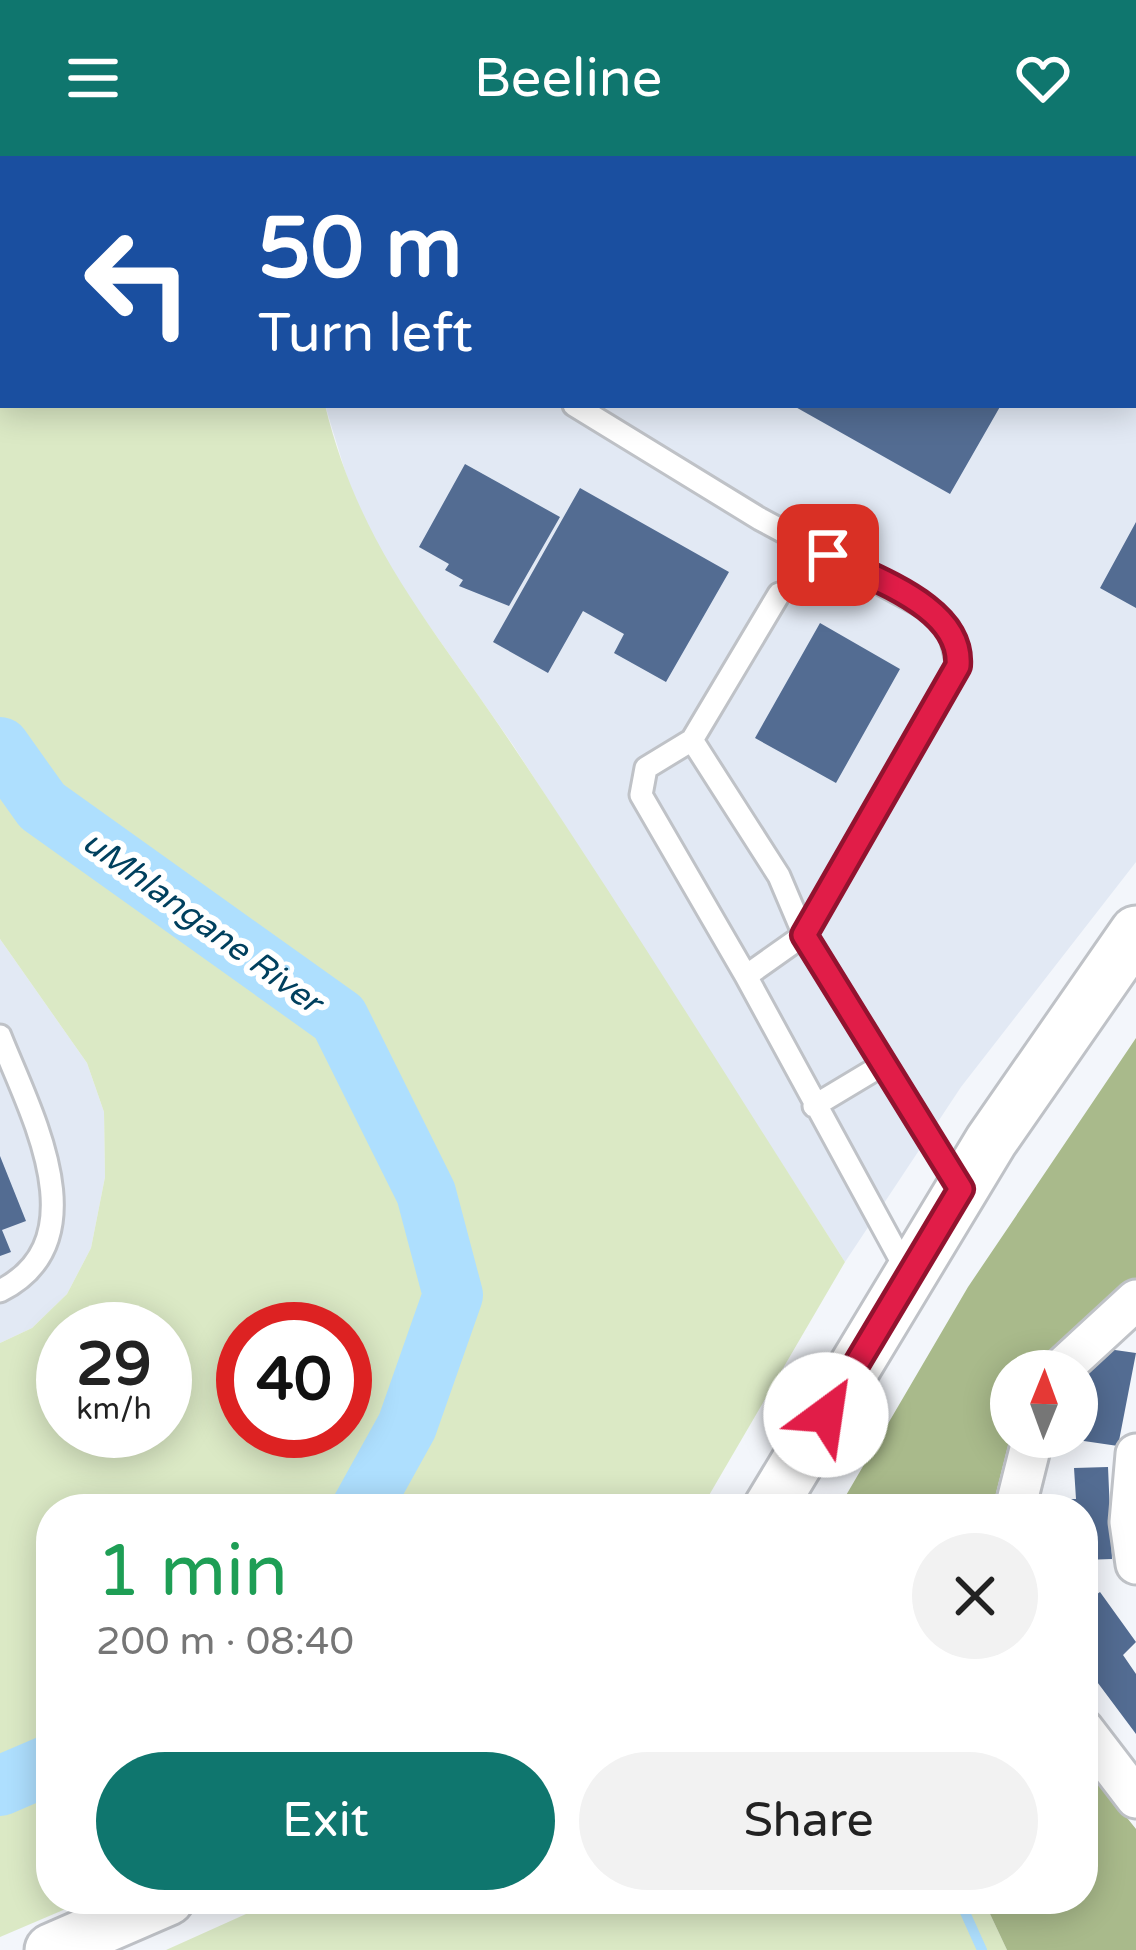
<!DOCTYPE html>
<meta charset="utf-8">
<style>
:root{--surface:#fff;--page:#f2f2f2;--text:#222;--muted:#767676;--accent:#0f766e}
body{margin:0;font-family:"Varela Round",sans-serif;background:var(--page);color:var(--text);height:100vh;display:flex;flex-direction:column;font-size:45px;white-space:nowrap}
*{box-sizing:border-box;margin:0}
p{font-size:39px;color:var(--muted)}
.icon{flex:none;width:66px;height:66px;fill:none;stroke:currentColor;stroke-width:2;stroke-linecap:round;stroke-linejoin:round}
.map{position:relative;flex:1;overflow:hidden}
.sheet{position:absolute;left:36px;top:1338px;width:1062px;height:420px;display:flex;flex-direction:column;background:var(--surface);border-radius:48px;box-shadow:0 6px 30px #0003}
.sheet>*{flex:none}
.guide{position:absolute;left:0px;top:0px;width:1137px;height:252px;box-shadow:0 6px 30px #0003;background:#1a4fa0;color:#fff;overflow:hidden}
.needle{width:78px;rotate:1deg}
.tools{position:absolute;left:990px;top:1194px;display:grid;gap:24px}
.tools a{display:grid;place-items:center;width:108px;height:108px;border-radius:50%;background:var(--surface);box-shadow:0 6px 30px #0003;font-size:60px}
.speed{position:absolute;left:36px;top:1146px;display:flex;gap:24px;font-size:60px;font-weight:700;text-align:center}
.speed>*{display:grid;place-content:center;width:156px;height:156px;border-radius:50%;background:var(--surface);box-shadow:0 6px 30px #0003;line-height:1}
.speed small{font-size:30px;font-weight:400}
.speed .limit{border:18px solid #d22;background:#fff;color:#111}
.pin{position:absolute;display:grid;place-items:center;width:102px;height:102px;color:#fff;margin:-51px;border-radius:24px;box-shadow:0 6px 18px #0006}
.me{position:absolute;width:132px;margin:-66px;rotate:31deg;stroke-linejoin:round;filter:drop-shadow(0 0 9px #0008)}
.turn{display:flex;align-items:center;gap:42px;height:252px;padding:0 60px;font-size:54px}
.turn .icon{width:156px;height:156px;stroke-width:2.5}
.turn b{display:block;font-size:84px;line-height:102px}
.round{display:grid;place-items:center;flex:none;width:126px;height:126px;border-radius:63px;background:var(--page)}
.head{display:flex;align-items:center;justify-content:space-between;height:204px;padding:0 60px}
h1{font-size:72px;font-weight:600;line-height:90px;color:#1e9e55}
.button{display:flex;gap:24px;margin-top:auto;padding:24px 60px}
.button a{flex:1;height:138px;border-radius:72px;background:var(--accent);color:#fff;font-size:48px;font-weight:600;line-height:138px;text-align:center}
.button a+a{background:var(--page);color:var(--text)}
header{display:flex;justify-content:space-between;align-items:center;height:156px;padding:0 60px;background:var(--accent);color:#fff;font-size:54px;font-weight:600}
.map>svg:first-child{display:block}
</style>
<header><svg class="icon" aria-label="menu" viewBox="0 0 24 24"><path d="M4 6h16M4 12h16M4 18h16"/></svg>Beeline<svg class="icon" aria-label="heart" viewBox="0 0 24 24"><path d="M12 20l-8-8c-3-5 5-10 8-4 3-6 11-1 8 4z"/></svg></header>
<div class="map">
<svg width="1136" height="1794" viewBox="0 0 1136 1794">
<rect width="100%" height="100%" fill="#f3f6fb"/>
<!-- built -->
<path fill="#e2e9f4" d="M302 0H1136V706L961 931 845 1106 513 589 383 404 356 351 325 249H1134V3Z
M0 783 87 907 104 956 105 1021 91 1092 67 1138 32 1172 0 1187Z"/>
<!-- green -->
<path fill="#dbe9c5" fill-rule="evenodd" d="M0 0H302L3 3V249H325C360 393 434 471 513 590 627 760 735 934 845 1106L701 1353H51V1743H89L0 1781V1187L32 1172 67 1138 91 1092 105 1021 104 956 87 907 0 783ZM63 1173H165V1275H63ZM243 1173H345V1275H243Z
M279 1743H983L1007 1794H166Z"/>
<!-- forest -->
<path fill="#a9ba8b" d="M1136 882V1130L1046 1197 1038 1215H1011V1278L992 1353H838L968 1131Z
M1083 1607 1136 1673V1794H1007L983 1743H1083Z"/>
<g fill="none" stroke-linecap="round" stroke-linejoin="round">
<!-- stream -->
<path stroke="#aedffe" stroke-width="10" d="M959 1743 982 1794"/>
<!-- river -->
<path stroke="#aedffe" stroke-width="60" d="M90 3V0
M0 169 3 166
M0 591 42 650 339 862 426 1037 453 1139 407 1270 361 1353
M0 1630 51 1608"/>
</g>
<!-- building -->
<path fill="#536c92" d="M792 249H1001L950 338Z
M465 308 560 361 509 450 459 430 463 424 445 414 449 408 419 391Z
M580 332 729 416 666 526 614 497 624 478 583 455 548 517 493 486Z
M1136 366V452L1100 432Z
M820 467 900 513 836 627 755 582Z
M0 1000 26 1065 2 1074 11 1096 0 1100Z
M1101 1192 1136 1197 1118 1290 1077 1284V1219L1087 1220 1089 1207 1099 1208Z
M1108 1311 1112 1403 1083 1404V1353H1060L1059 1343H1076L1074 1312Z
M1100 1436 1136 1486 1123 1499 1136 1518V1578L1083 1507V1448Z"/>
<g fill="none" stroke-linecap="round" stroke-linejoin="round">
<defs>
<path id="service" d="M574 249 760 363 930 454 949 472 958 510 804 779 746 820 909 1119
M692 584 779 438
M746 820 641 639 646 612 692 584 779 720 804 779 961 1032
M0 880C30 956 101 1084 0 1135
M814 950 884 908"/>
<path id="minor" d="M1059 1215 1136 1144
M1136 1298 1130 1366 1136 1408
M1015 1353 1033 1281
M1083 1573 1136 1642"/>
<path id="tertiary" d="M769 1353 991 985 1136 776
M51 1794 168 1743"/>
</defs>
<!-- service casing -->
<use href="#service" stroke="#bfc2c7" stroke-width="27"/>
<!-- minor casing -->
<use href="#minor" stroke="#bfc2c7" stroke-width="45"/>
<!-- tertiary casing -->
<use href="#tertiary" stroke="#bfc2c7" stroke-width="57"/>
<!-- service -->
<use href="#service" stroke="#fff" stroke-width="21"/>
<!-- minor -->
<use href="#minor" stroke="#fff" stroke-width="39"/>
<!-- tertiary -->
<use href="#tertiary" stroke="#fff" stroke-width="51"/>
</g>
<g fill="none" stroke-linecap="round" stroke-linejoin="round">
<defs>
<path id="route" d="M826 1259 961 1033 804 779 958 510C963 450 870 422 828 399"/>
</defs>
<!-- route casing -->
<use href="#route" stroke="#92132f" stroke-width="30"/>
<!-- route -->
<use href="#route" stroke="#e11d48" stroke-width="21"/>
</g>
<g text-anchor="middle" stroke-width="12" stroke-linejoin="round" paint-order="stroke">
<!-- water labels -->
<g font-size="33" font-style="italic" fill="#00405e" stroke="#fff">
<text transform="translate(203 765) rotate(36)" y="12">uMhlangane River</text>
</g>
</g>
</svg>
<div class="tools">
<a><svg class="needle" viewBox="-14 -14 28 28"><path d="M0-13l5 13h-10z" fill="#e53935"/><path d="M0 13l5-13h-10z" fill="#767676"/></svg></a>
</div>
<div class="speed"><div>29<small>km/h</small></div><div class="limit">40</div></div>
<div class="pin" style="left:828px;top:399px;background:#d93025"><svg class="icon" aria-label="arrive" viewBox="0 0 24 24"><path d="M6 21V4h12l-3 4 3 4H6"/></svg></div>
<svg class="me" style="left:826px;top:1259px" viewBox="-20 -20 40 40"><circle r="19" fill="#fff"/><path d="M0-13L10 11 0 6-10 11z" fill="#e11d48"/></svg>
<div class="guide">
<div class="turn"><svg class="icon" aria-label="left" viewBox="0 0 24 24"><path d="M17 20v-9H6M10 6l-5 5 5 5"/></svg><div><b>50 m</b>Turn left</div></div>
</div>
<section class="sheet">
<div class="head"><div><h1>1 min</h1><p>200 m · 08:40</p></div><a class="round"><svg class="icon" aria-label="close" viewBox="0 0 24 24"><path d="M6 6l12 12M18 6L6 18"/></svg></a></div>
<div class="button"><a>Exit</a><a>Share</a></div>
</section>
</div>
